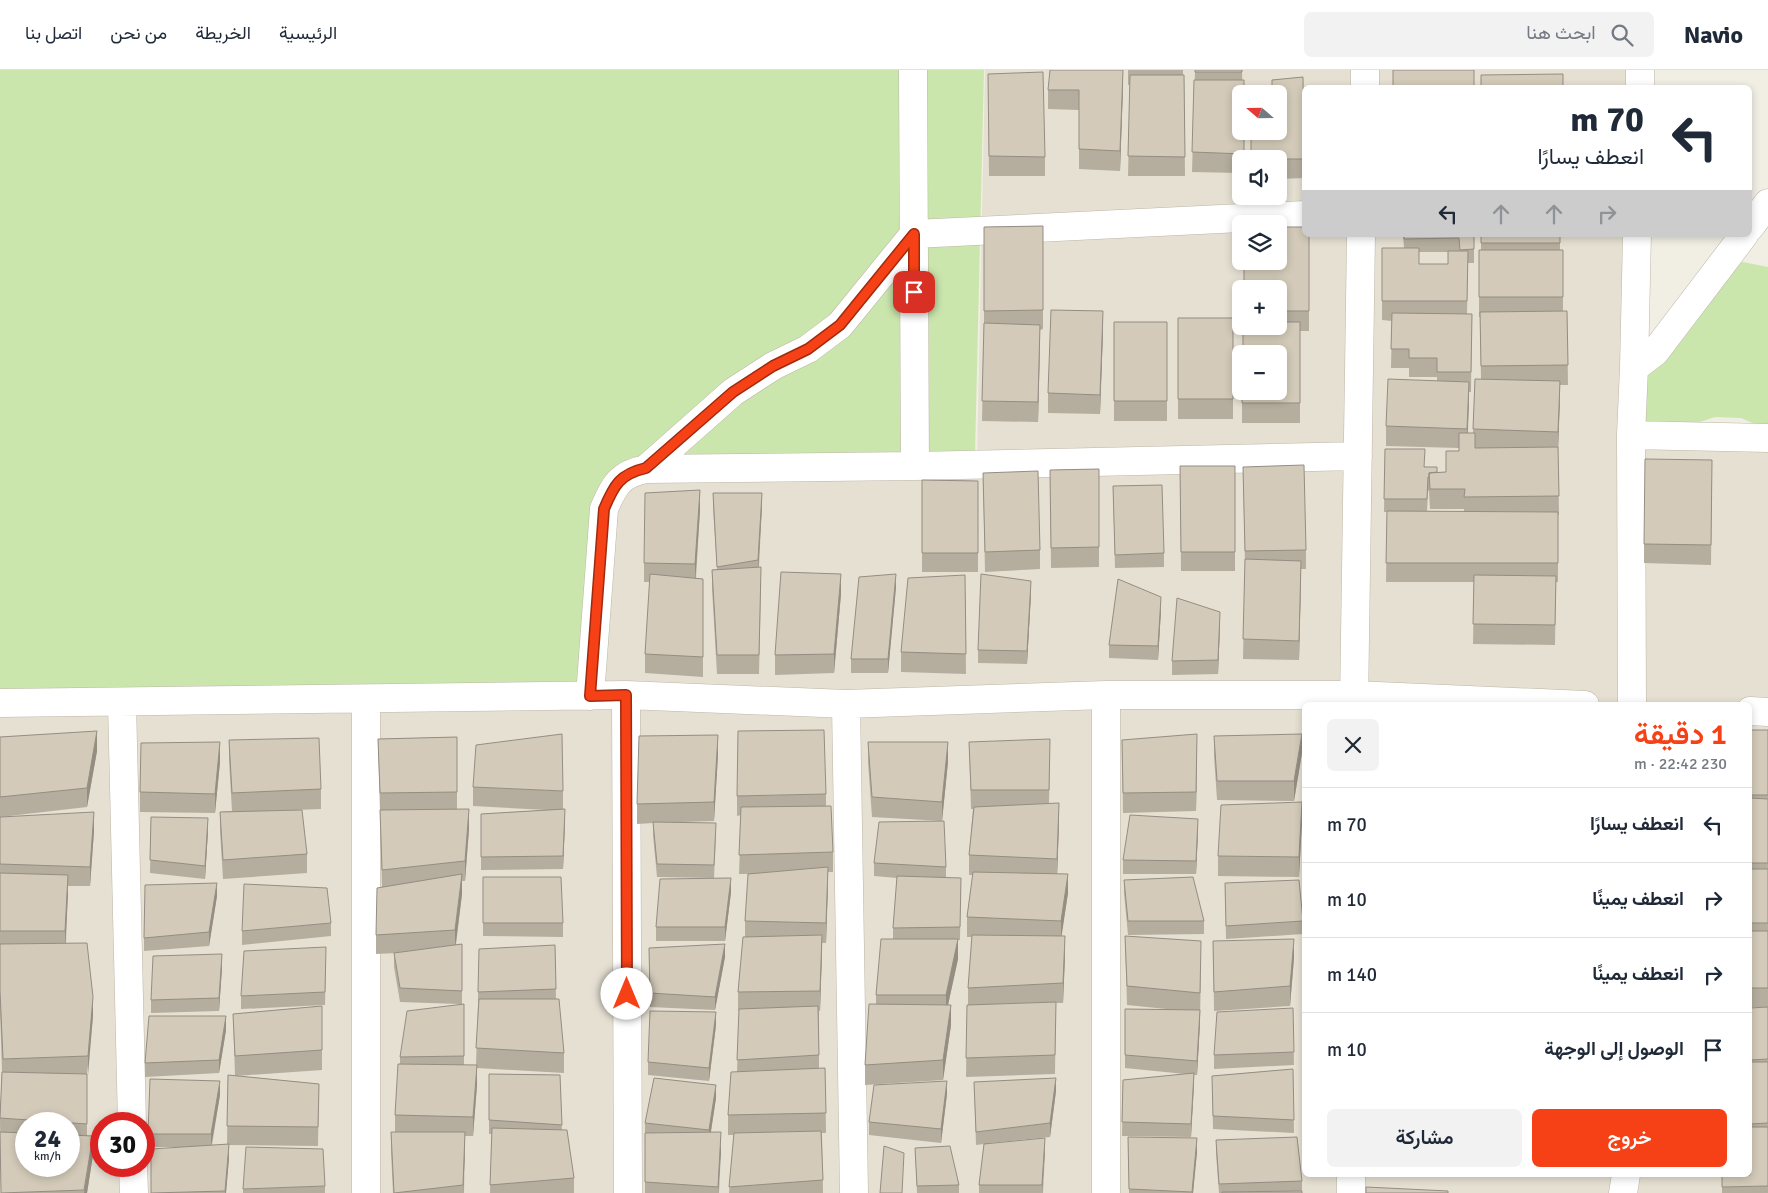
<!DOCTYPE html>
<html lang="ar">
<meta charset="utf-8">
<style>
:root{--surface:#fff;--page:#f2f2f3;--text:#1f2937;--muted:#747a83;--line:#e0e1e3;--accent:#f64016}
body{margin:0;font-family:Signika,Vazirmatn,sans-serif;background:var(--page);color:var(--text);direction:rtl;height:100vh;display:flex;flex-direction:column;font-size:19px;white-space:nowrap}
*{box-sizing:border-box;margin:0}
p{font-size:16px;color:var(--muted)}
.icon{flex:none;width:28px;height:28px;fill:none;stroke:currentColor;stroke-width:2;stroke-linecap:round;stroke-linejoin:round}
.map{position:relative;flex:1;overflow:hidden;direction:ltr}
.panel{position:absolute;left:1302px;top:632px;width:450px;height:475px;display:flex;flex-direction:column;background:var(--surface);border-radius:8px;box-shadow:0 2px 8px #0003;direction:rtl}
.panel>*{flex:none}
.hud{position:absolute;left:1302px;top:15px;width:450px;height:152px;border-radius:8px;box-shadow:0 2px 8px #0003;direction:rtl;background:#fff;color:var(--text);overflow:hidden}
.needle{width:32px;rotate:290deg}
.fabs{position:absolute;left:1232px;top:15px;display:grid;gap:10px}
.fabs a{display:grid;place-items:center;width:55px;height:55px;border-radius:8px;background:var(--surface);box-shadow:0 2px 8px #0003;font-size:25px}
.speed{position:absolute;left:15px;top:1042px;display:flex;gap:10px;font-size:25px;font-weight:700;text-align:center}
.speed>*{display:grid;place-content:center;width:65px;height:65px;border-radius:50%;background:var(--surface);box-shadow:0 2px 8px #0003;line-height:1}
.speed small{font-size:12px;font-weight:400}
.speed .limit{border:8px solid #d22;background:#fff;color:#111}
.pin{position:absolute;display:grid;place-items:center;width:42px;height:42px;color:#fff;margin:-21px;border-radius:10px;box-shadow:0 2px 8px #0006}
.me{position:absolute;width:55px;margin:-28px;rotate:0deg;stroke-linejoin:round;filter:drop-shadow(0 0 4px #0008)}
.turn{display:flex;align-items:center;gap:18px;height:105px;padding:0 25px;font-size:22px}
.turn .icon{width:65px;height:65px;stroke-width:2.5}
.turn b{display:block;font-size:35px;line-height:42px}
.lanes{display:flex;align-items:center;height:48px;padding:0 25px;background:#0003;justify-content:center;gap:25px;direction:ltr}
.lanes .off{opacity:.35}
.round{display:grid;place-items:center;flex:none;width:52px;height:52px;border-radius:8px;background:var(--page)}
.head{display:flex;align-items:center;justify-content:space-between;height:85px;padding:0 25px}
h1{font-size:30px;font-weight:600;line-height:38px;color:var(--accent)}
.action{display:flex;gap:10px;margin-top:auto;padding:10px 25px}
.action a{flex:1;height:58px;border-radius:8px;background:var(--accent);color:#fff;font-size:20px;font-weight:600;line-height:58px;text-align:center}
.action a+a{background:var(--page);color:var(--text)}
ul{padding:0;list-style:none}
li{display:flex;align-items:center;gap:15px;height:75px;padding:0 25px;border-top:1px solid var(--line)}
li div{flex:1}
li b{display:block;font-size:19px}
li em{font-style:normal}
header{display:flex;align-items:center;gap:30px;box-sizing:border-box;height:70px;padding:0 25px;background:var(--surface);border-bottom:1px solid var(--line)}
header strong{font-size:24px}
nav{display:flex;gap:28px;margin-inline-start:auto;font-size:18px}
.search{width:350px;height:45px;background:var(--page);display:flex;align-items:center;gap:12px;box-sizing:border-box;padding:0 18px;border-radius:8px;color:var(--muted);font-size:19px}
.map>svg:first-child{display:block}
</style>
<header>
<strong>Navio</strong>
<div class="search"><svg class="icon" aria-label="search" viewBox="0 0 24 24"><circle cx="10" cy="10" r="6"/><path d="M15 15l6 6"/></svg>ابحث هنا</div>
<nav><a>الرئيسية</a><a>الخريطة</a><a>من نحن</a><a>اتصل بنا</a></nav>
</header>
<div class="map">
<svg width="1768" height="1123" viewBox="0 0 1768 1123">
<rect width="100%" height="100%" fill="#f1eee4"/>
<!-- residential -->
<path fill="#e5e0d2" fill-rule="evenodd" d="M985 0H1640V17L1305 18V165H1636L1631 364 1768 367V1123H0V634L622 409 977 388ZM1241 24H1279V61H1241ZM1241 89H1279V126H1241ZM1241 154H1279V191H1241ZM1241 219H1279V256H1241ZM1241 284H1279V321H1241ZM1305 635H1750V1105H1305ZM26 1054H69V1096H26ZM101 1054H144V1096H101Z"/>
<!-- green -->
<path fill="#cae6ad" d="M0 0H984L975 385 618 407 587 623 0 632Z
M1743 192 1768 197V360L1741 348 1715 347 1691 355 1648 354 1643 349 1642 295 1718 201Z"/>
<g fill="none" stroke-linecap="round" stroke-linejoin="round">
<defs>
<path id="minor" d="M913 0 915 396
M1365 18V0
M1640 18V0
M1750 157 1768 133
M1634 298 1655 282 1744 165
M1631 365 1768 368
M646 399 733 322 773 296 808 279 840 255 914 164 1305 145
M626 625 628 1123
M1106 625V1123
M590 626 604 439C614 415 620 404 646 399L915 396 1358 386
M122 632 132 1054
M0 633 626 625 846 634 1106 625H1354L1585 635
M846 634 854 1123
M1354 635 1361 165
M1632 635 1631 365 1634 298 1637 165
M1750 641 1768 642
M133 1096 134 1123
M366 1123V629
M1351 1123V1105
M1623 1123 1626 1105"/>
</defs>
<!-- minor casing -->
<use href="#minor" stroke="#bdb6a7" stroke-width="29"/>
<!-- minor -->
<use href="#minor" stroke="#fff" stroke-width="28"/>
</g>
<!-- wall -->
<path fill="#b5ae9f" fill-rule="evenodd" d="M1128 0H1183V5H1184L1185 106H1128L1130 15H1128Z
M1195 0H1242L1244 89H1241V103L1192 102Z
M988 4 1045 87V106H989Z
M1303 7 1304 108 1279 109V24H1272V10Z
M1123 17 1120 101 1079 99V40L1048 39V20Z
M1043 156V259L1040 260 1038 352 982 351 984 253V157Z
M1309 165V261H1300V353H1242V321L1279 256V219Z
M1403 165H1474V193H1468L1467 244H1472L1471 322H1469L1468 363H1473L1475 309H1481L1480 247H1479V180H1481V165H1560V180H1563V241H1567L1568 315H1560L1558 381 1559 445H1558V512H1556L1555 575 1473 574 1474 512H1386L1387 442H1384L1385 379 1437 402H1446L1459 381V378L1386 376V356L1437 311V307H1409V298H1391L1392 251 1382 250V178H1404ZM1419 182H1448V194H1419ZM1428 421H1429L1430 439H1464V442L1427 441Z
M1178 248H1233V349H1178Z
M1114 252H1167V351H1114Z
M1103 261 1100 344 1048 343V323Z
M1180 396H1235V501H1181Z
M1243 397 1306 480V499H1301L1299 590 1243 589 1245 495Z
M1099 399V497L1051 498 1050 400Z
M983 403 1040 480V499L985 502Z
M922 410 978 411V502H922Z
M1712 410 1711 495 1644 493V474Z
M1113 416 1164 483V497L1115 498Z
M713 423 762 436 759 497 761 516 759 604H717L712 519V500L717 499 713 437Z
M700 440 696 508 703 509V607L645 603V584L650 512H644V493Z
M965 505 966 604 901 602V582Z
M896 517 888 603H851V589Z
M841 524 834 603 775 605V585Z
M1031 524 1027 594 978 593V580Z
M1161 540 1158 590 1109 588V575Z
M1220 555 1218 604 1172 605V591Z
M1750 660H1768V937H1750Z
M1214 666 1302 683 1294 731 1217 730 1214 686Z
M0 667 97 681 87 737 0 747Z
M457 667V739L469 759 465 811H462V824L456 875 462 874V934H464V995H476L478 935V922L555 875 556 929 564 983V1003L477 998V1015L473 1066H465L464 1123H393L391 1081V1062H395V1045L400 994V987L459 934 400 932 394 897V883H397L376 884V865L382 817 378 669Z
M229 670 321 719V739L267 741 307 784V803L223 809 220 761V742L232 741 229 690Z
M1122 670 1197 684 1196 741 1123 743Z
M868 672 948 692 942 751 946 797V808H961L960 870H958V889L948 935 951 955 943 1010 865 1015V995L876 934V925L893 869V858L897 808 874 806V793L942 751 872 747 868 692Z
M969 672 1050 688 1049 734 1059 753 1057 804 1068 823 1061 866 1065 886 1063 933H1056L1055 1004 966 1007 967 935H968V918L972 867H967V847L973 805H969V785L973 739H971Z
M718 685 714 751 683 752 716 766 714 808 657 807 653 765V753L637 754V734Z
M220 692 215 743 140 742V722Z
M473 717 563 721V739L565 752 563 799 481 800V744L547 740 473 736Z
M826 724V736L833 782V802H828L826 873H822L820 941H819V999L825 998 826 1063H822L823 1123H729L734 1065H728V1045L737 1002 739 941H738V922L745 867V851L754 804H739L741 745 737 746V726Z
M0 747 94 761 90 816H68L66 873 93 946 87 1005V1065L93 1085 87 1123H1L0 1048 2 1002 0 941ZM26 1054H69V1096H26Z
M151 747 208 761 205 809 150 803Z
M1302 752 1299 807 1218 806V786Z
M1198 762 1196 804H1123V790Z
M483 807 563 853V867L483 866Z
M1124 810 1204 851V864L1128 865 1124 823Z
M1225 813 1303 851V864L1226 869Z
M731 822 725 871H656V857Z
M217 826 209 876 144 881V868Z
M331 853V866L242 875V861Z
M1125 866 1201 891 1200 953 1197 1005H1194L1191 1067 1122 1066 1123 1010 1185 1004 1125 998V939H1166L1127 935Z
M1213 871 1294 888 1290 936 1214 941Z
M649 878 725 887 715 940 650 937Z
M326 891 325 935 241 939V926Z
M222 898 219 941 151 943V930Z
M322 936V1000L235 1006 233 944Z
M1768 937V1123H1722V1105H1750V938Z
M1293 938 1294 995 1214 999V985Z
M716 955 709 1011 648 1005V992Z
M226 960 219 1003 145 1007V993Z
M1293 999 1294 1063 1213 1059 1212 1006Z
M489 1004 560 1005 562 1060 574 1108V1123H490L492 1064H489Z
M228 1005 319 1014 318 1076 229 1075V1088L226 1123H151L176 1077H148V1064L220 1025 212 1075 227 1074Z
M974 1012 1056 1021 1050 1067 989 1073 1045 1081 1043 1123H979V1115L984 1074 976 1075Z
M947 1024 941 1073 869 1065V1052Z
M716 1028 711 1062 721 1082 719 1123H645V1053Z
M1128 1067 1197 1082 1193 1123H1129Z
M1216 1070 1302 1111V1123H1219L1216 1083Z
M915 1078 959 1115V1123H917Z
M325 1116V1123H243V1119Z"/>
<!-- shaded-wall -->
<path fill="#948d82" d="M1123 0V17L1120 101V81Z
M1103 241V261L1100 344V325Z
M1040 255V274L1038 352V332Z
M1560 311V330L1558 381V362Z
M1469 312V331L1467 378V359Z
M700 420V440L695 514V494Z
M762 423V436L758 503V490Z
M1301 491V510L1299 590V571Z
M841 504V524L834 603V584Z
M896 504V517L888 603V589Z
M1031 511V524L1027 594V581Z
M1161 527V540L1158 590V576Z
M1220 542V555L1218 604V590Z
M97 661V681L87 737V718Z
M1197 664V684L1196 741V722Z
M1302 664V683L1294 731V711Z
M718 665V685L714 751V732Z
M220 672V692L215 743V724Z
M948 672V692L942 751V732Z
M1302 732V752L1299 807V787Z
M1059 733V753L1057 809V789Z
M469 739V759L465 811V791Z
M565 739V752L563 799V786Z
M94 742V761L90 816V797Z
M208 748V761L205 809V796Z
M1198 749V762L1196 804V791Z
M828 797V817L826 873V853Z
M462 804V824L455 879V860Z
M1068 804V823L1061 870V851Z
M68 805V825L65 881V861Z
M731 808V822L725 871V857Z
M217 813V826L209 876V862Z
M822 865V884L820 941V921Z
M1065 866V886L1063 933V913Z
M958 869V889L946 944V925Z
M1294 869V888L1290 936V916Z
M725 874V887L715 940V927Z
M222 884V898L219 941V928Z
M93 927V946L88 1005V986Z
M951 935V955L943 1010V990Z
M1200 940V953L1197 1005V991Z
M716 942V955L709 1011V998Z
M226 946V960L219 1003V990Z
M477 995V1015L473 1066V1047Z
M1194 1003V1016L1191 1067V1054Z
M1056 1008V1021L1050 1067V1053Z
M220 1011V1025L211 1077V1064Z
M947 1011V1024L941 1073V1059Z
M716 1015V1028L709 1073V1060Z
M465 1062V1082L463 1123V1115Z
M721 1062V1082L718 1123V1117Z
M93 1066V1085L87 1123H84Z
M1045 1068V1081L1042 1123V1115Z
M1197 1068V1082L1193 1123H1192Z
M229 1074V1088L226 1123H225Z"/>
<!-- building -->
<path fill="#d3cab9" stroke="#948d82" d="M1050 0H1123L1120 81 1079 79V20H1048Z
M1195 0H1242V2H1195Z
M1393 0H1474V18H1393Z
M1043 2 1045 87 989 86 988 4Z
M1563 4V18H1481V5Z
M1130 5H1184L1185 87 1128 86Z
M1303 7 1304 89H1251V61H1279V24H1272V10Z
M1194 10H1244V24H1241V61H1244V84L1192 82Z
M1043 156V240L984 241V157Z
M1279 157H1305V165H1309V241H1279V219H1244V191H1279Z
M1404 165H1474V179L1460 180 1459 168 1404 169Z
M1481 165H1560V173H1481Z
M1382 178H1419V194H1448V181H1468L1467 231H1382Z
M1479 180H1563V227H1479Z
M1051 240 1103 241 1100 325 1048 323Z
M1567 241 1568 295 1481 296 1480 242Z
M1392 243 1472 244 1471 302H1437V288H1409V279H1391Z
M1178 248H1233V329H1178Z
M1114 252H1167V331H1114Z
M1279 252H1300V333H1242V321H1279V284H1243V256H1279Z
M984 253 1040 255 1038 332 982 331Z
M1388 309 1469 312 1467 359 1386 356Z
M1475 309 1560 311 1558 362 1473 359Z
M1459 363H1475V378L1558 377 1559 426 1464 427 1465 419H1430L1429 403 1446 402V381H1459Z
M1385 379H1425L1424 397H1437V402L1429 403V407H1428L1427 429H1384Z
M1645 389 1712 390 1711 475 1644 474Z
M1304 395 1306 480 1245 481 1243 397Z
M1180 396H1235V482H1181Z
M1099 399V477L1051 478 1050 400Z
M1038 401 1040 480 985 482 983 403Z
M922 410 978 411V483H922Z
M1162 415 1164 483 1115 485 1113 416Z
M700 420 695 494 644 493 645 423Z
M713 423H762L758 490 717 497Z
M1387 441 1558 442V493H1386Z
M1245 489 1301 491 1299 571 1243 569Z
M761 497 759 585H717L712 500Z
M781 502 841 504 834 584 775 585Z
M650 504 703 509V587L645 584Z
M896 504 888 589H851L859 507Z
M981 504 1031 511 1027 581 978 580Z
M965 505 966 584 901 582 908 508Z
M1474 505 1556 506 1555 555 1473 554Z
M1118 509 1161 527 1158 576 1109 575Z
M1177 528 1220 542 1218 590 1172 591Z
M824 660 826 724 737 726 738 661Z
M1750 660H1768V725H1750Z
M97 661 87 718 0 727V667Z
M562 664 563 721 473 717 476 675Z
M1197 664 1196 722 1123 723 1122 670Z
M1302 664 1294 711H1217L1214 666Z
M718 665 714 732 637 734 639 666Z
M457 667V722L380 723 378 669Z
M319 668 321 719 232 723 229 670Z
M1050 669 1049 720H971L969 672Z
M220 672 215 724 140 722 141 673Z
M868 672H948L942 732 872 727Z
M1750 728 1768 729V793H1750Z
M1302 732 1299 787 1218 786 1221 735Z
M1059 733 1057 789 969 785 974 737Z
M831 736 833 782 739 785 741 737Z
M469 739 465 791 382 800 380 740Z
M565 739 563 786 481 787V744Z
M302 740 307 784 223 790 220 742Z
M94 742 90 797 0 794V747Z
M1130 745 1198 749 1196 791 1123 790Z
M151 747 208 748 205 796 150 790Z
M944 751 946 797 874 793 879 752Z
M653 752 716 753 714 795 657 794Z
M828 797 826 853 745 851 748 804Z
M1750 799H1768V853H1750Z
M973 802 1068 804 1061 851 967 847Z
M0 803 68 805 65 861H0Z
M462 804 455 860 376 865 377 818Z
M897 806 961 808 960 857 893 858Z
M483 807H561L563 853H483Z
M1193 807 1204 851H1128L1124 810Z
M731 808 725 857H656L660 809Z
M1299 810 1303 851 1226 856 1225 813Z
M217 813 209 862 144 868 145 815Z
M244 814 327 818 331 853 242 861Z
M1750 861H1768V918H1750Z
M822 865 820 921 738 922 743 867Z
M972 865 1065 866 1063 913 968 918Z
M1125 866 1201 871 1200 923 1127 916Z
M881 869H958L946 925H876Z
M1294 869 1290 916 1214 922 1213 871Z
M87 873 93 927 88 986 3 989 0 921V874Z
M462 874V921L400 918 394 883Z
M725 874 715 927 650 923 649 878Z
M555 875 556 919 478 922 479 879Z
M326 877 325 922 241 926 244 881Z
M222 884 219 928 151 930 153 886Z
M479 929H559L564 983 476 978Z
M1056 932 1055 985 966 988 967 935Z
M464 934V986L400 987 407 941Z
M869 934 951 935 943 990 865 995Z
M322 936V980L235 986 233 944Z
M818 936 819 985 737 990 739 939Z
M1768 937V989L1750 990V938Z
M1293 938 1294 982 1214 985 1217 942Z
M1125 939 1200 940 1197 991 1125 985Z
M650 941 716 942 709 998 648 992Z
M149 946H226L219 990 145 993Z
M1750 992H1768V1053L1750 1054Z
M398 994 477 995 473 1047 395 1045Z
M825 998 826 1043 728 1045 731 1002Z
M1293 999 1294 1050 1213 1046 1212 1006Z
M2 1002 87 1004V1054L0 1048Z
M1194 1003 1191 1054 1122 1052 1123 1010Z
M489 1004 560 1005 562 1055 489 1050Z
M228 1005 319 1014 318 1057 227 1056Z
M654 1008 716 1015 709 1060 645 1053Z
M1056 1008 1050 1053 976 1062 974 1012Z
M150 1009 220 1011 211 1064H148Z
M947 1011 941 1059 869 1052 874 1015Z
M1750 1057H1768V1116L1722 1117V1105H1750Z
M492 1058 567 1060 574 1108 490 1115Z
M821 1061 823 1110 729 1117 734 1063Z
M0 1062 26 1063V1096H69V1065L93 1066 84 1120 1 1123Z
M391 1062H465L463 1115 394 1123Z
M721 1062 718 1117 645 1112V1063Z
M1128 1067 1197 1068 1192 1122 1129 1119Z
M1297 1067 1302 1111 1219 1114 1216 1070Z
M1045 1068 1042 1115H979L984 1074Z
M229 1074 225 1121 151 1123V1079Z
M884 1076 904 1083 902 1123H880Z
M950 1076 959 1115 917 1116 915 1078Z
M246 1077 323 1079 325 1116 243 1119Z
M1366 1117 1448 1121V1123H1366Z
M1302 1121V1123H1222V1122Z"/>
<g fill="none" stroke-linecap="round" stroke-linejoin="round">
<defs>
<path id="route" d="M627 924 626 625 590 626 604 439C614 415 620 404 646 398L733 322 773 296 808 279 840 255 914 164V222"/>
</defs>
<!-- route casing -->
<use href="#route" stroke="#a02a0e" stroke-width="12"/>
<!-- route -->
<use href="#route" stroke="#f64016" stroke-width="9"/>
</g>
</svg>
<div class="fabs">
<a><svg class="needle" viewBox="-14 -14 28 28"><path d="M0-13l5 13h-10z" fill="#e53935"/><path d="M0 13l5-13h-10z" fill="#747a83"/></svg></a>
<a><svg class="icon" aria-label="sound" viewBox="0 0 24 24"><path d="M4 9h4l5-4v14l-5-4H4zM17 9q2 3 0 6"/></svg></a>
<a><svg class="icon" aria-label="layers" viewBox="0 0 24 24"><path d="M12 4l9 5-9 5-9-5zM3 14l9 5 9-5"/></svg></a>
<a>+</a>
<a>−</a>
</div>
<div class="speed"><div>24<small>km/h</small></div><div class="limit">30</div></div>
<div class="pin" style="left:914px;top:222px;background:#d93025"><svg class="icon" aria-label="arrive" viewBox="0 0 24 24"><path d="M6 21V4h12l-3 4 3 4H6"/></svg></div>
<svg class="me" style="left:627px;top:924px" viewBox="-20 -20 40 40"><circle r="19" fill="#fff"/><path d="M0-13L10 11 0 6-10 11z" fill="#f64016"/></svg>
<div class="hud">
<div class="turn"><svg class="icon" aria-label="left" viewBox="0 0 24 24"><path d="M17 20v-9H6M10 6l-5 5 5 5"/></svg><div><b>70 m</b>انعطف يسارًا</div></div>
<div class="lanes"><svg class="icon" aria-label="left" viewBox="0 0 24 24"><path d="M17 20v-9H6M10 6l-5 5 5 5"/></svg><svg class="icon off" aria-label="ahead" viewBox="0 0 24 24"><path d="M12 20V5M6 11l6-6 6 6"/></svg><svg class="icon off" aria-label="ahead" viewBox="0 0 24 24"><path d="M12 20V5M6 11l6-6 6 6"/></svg><svg class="icon off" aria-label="right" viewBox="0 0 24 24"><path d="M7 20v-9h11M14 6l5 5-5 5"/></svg></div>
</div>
<section class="panel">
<div class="head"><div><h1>1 دقيقة</h1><p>230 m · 22:42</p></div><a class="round"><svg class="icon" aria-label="close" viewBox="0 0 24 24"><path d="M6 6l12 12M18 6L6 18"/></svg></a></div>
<ul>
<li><svg class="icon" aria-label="left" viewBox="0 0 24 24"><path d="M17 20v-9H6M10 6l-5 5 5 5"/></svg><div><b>انعطف يسارًا</b></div><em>70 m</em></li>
<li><svg class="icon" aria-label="right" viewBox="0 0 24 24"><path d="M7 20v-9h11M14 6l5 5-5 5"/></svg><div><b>انعطف يمينًا</b></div><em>10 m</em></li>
<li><svg class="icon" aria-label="right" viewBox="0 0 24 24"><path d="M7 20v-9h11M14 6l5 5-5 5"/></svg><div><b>انعطف يمينًا</b></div><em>140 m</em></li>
<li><svg class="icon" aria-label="arrive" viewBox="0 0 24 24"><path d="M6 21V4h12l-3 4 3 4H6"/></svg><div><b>الوصول إلى الوجهة</b></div><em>10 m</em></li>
</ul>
<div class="action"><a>خروج</a><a>مشاركة</a></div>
</section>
</div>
